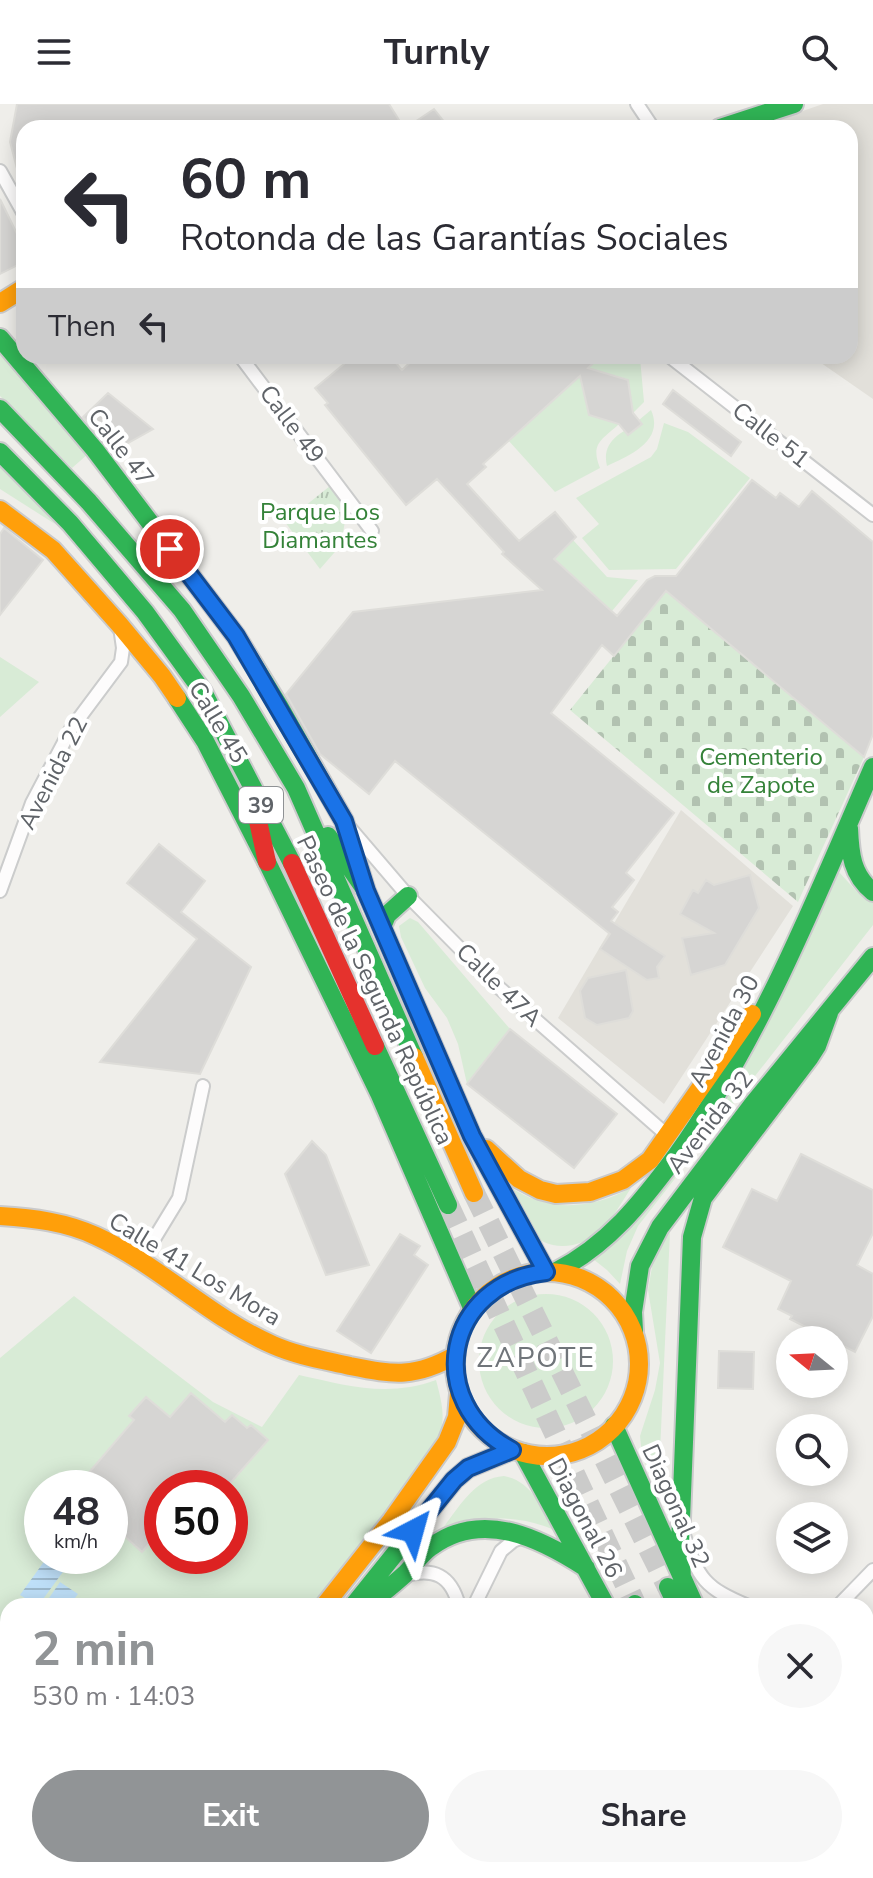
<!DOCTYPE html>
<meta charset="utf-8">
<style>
:root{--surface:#fff;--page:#f7f7f7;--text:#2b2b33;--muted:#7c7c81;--accent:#919496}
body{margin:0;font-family:"Nunito Sans",sans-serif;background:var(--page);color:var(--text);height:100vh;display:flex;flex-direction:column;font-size:30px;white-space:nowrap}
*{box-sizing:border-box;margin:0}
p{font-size:26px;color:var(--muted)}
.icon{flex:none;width:44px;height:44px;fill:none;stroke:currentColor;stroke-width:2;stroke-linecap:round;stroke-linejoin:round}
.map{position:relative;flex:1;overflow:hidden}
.drawer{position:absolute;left:0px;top:1494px;width:874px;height:280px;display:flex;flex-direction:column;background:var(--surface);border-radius:24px 24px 0 0;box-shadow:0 4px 20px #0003}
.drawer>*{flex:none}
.banner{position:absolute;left:16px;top:16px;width:842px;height:244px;border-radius:24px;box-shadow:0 4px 20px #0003;background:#fff;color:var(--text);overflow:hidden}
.needle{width:52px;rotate:288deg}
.tools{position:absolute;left:776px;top:1222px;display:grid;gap:16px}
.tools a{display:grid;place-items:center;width:72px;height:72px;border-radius:50%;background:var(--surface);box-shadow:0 4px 20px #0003;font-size:40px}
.speed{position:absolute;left:24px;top:1366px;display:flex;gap:16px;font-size:40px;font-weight:700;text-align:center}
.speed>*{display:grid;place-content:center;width:104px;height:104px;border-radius:50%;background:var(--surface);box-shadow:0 4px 20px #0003;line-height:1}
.speed small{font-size:20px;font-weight:400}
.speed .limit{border:12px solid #d22;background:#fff;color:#111}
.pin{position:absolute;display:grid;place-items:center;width:68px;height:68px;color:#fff;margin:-34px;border:4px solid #fff;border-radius:50%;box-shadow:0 2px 8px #0007}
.me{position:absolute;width:88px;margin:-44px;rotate:39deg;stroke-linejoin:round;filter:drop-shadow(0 0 6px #0008)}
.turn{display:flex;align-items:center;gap:28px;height:168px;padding:0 32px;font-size:36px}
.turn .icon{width:104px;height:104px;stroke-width:2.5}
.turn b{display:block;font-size:56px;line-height:68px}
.then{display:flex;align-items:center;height:76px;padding:0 32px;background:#0003;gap:16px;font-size:30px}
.round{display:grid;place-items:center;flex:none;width:84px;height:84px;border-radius:42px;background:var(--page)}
.overview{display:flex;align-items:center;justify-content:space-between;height:136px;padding:0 32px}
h1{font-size:48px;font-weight:700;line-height:60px;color:var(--accent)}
.button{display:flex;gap:16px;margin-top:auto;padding:16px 32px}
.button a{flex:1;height:92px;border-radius:48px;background:var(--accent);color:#fff;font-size:32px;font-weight:700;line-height:92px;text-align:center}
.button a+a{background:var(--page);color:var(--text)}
header{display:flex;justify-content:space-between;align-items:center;height:104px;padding:0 32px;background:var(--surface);font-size:36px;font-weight:700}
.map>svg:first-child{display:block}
</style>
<header><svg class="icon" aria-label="menu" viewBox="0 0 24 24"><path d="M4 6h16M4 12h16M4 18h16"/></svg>Turnly<svg class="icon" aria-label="search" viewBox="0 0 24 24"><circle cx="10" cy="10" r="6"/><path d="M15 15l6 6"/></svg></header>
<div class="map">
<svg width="873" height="1774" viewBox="0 0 873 1774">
<defs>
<pattern id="cemetery-stones" width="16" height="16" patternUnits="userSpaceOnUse" patternTransform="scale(2)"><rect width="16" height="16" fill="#d8ebd6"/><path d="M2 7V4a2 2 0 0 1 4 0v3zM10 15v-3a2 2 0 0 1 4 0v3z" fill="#b2c2b1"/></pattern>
<pattern id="park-tufts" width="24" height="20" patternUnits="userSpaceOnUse" patternTransform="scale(2)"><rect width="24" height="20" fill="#d8ebd6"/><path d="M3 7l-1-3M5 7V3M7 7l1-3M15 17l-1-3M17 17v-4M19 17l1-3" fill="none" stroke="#b2c2b1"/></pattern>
<pattern id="water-rules" width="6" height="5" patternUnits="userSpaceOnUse" patternTransform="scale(2)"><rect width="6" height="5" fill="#bfe0f9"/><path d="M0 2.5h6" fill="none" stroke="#9eb9cd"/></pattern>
</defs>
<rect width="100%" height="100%" fill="#efeeea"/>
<!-- education -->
<path fill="#e2e0da" d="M823 0H873V295L811 252H850V24H753Z
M681 706 793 802 664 1000 558 914Z"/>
<!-- green -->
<path fill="#d8ebd6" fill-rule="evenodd" d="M0 243 88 350 72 364 0 292Z
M601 252 640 254 644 298 633 309 627 275 599 267 582 282 589 311 619 320C602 336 590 339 600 364L555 388 508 336Z
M651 306C665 337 629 352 607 362 601 338 621 327 641 319L639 316Z
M664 319 688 328 750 374 676 465 609 466 582 434 599 420 576 394 651 353 657 345Z
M0 359 55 420 0 385Z
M573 436 607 473 638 476 612 507 554 455Z
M0 553 39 578 0 613Z
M839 768 858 789 873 796V821L638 1122 627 1147 620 1180 607 1166 593 1155C609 1140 627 1126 642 1110 729 1008 786 889 839 768Z
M410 814 418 818 510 925 467 980 458 940 447 914 425 884 401 833 399 822Z
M506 1080C545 1109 590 1106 631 1084 622 1098 613 1114 601 1126 582 1145 546 1150 529 1125 519 1112 513 1094 506 1080Z
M670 1128 658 1392 642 1351 640 1332 655 1286 660 1259 648 1186 653 1157Z
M479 1257a67 67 0 1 1 134 0a67 67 0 1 1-134 0Z
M74 1192 213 1298 262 1323 299 1271C345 1281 387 1294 436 1276 444 1306 446 1317 435 1347L313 1502H8V1717L0 1714V1254ZM42 1384H110V1452H42ZM162 1384H230V1452H162Z
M504 1372C532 1377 541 1403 552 1425 515 1410 479 1412 442 1425 459 1404 474 1374 504 1372Z
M650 1766H710L714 1774H663Z"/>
<!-- cemetery -->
<path fill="url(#cemetery-stones)" d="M666 487 864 653 798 798 570 606Z"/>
<!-- park -->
<path fill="url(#park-tufts)" d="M330 382 347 405 341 441 320 465 285 418Z"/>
<!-- water -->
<path fill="url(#water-rules)" d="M48 1452H57L68 1461 38 1502 20 1491Z
M60 1478 78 1490 69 1502H59L49 1494Z"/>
<!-- building -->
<path fill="#d6d5d3" stroke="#deddd9" stroke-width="2" d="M17 0H389L404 24H24V76H20L10 38Z
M434 5 449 24H406Z
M0 95 24 144V158L0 170Z
M337 252H390L402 266 417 252H601L588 264 628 276 633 309 642 320 628 331 619 320 589 311 580 272 483 360 486 363 467 380 519 437 555 408 576 433 554 455 617 512 647 476 655 472H676L752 376 776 394 780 389 799 403 812 387 873 438V630L864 653 666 487 614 552 602 541 551 609 674 709 626 769 634 776 612 803 618 808 611 817 665 852 657 863 659 874 647 876 600 845 610 830 395 657 369 690 320 650 286 590 353 508 542 486 502 450 504 448 437 375 406 401 325 301 328 299 315 284 344 260Z
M673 286 741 338 731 352 663 300Z
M108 289 153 325 112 348 83 313Z
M4 424 43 456 0 511V430Z
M159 740 205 777 181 808 251 863 200 970 100 958 197 835 127 779Z
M750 771 759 804 725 861 691 871 682 834 714 829 680 810 693 786 698 789 706 776 714 781Z
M626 866 633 907 629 914 597 921 585 914 580 887 588 874Z
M510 925 617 1010 574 1064 467 980Z
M312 1037 326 1051 369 1161 326 1171 285 1070Z
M801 1050 873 1086V1129L857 1161 873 1170V1212L855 1248 790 1215 792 1212 778 1205 791 1177 723 1143 752 1085 777 1097Z
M400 1130 420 1142 414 1151 428 1161 371 1249 337 1227Z
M719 1247 754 1248 753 1285 718 1284Z
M191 1289 225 1318 232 1311 247 1324 251 1321 268 1336 226 1384H162V1425L142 1448 110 1419 123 1404 110 1393V1384H100L86 1372 134 1316 129 1312 146 1293 170 1313Z"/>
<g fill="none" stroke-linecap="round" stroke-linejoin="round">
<!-- highway-tunnel -->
<path stroke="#cbcbca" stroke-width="22" stroke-dasharray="22 11" stroke-linecap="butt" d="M474 1089 668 1483
M448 1101 635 1500"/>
<defs>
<path id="street" d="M637 0 653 24
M0 67 24 110
M240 252 372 427
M669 252 873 411
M349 723 408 792 496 881 668 1032
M0 787 32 699 71 625 121 558 123 544 120 523
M140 1158 179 1094 203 982
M684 1431C698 1475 705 1484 748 1502
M403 1472C434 1463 451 1471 459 1502
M474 1502 501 1447 513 1437 527 1431
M838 1502 873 1466
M0 1728 8 1731
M67 1766 78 1774
M835 1766 837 1774
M161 1774 167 1766
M344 1774 348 1766"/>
<path id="fast" d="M720 24 794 0
M0 234 95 346 236 532 279 602 344 717 366 787 472 1032 546 1168
M0 305 89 398 182 506 241 592 296 684 414 953
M0 348 70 419 145 508 203 588 292 759
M177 594 205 637 267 758 379 989 473 1206
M849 724C850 750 852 771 873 788
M328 732 366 787
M382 823 387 811 408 792
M375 942 448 1101
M555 1168C608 1141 641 1099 676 1052 761 933 815 796 873 663
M634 1227 633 1208 640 1162 660 1123 753 1000 873 853
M614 1322 695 1502
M523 1349 606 1502
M682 1474 680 1441 692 1133 703 1094 810 953 817 942 829 909
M668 1483 677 1502
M635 1500 636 1502
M353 1502 454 1376 468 1364 512 1346
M367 1502C380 1491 393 1481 405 1470 414 1461 421 1450 431 1443 482 1405 540 1434 586 1464
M729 1766 732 1774
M110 1774 117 1766
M139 1774 145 1766"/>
<path id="slow" d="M0 199 24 184
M0 406 53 446 119 520 162 572 177 594
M414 953 474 1089
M486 1045 519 1075 540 1086 556 1090 590 1088 623 1076 650 1056 752 910
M0 1112C33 1114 66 1118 96 1132 159 1161 209 1213 273 1241 298 1252 324 1256 350 1262 395 1271 415 1274 456 1251
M455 1260a92 92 0 1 1 184 0a92 92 0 1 1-184 0Z
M324 1502 391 1417 447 1338 457 1313 459 1290
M757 1766 761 1774
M796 1766 800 1774
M813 1766 815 1774"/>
<path id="jam" d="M256 708 267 758
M292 759 375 942"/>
</defs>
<!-- street casing -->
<use href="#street" stroke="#cbcccc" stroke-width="16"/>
<!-- fast casing -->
<use href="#fast" stroke="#cacacb" stroke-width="22"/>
<!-- slow casing -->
<use href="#slow" stroke="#cacacb" stroke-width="22"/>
<!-- jam casing -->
<use href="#jam" stroke="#cacacb" stroke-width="22"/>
<!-- street -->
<use href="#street" stroke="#fdfcfc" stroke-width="12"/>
<!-- fast -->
<use href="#fast" stroke="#30b455" stroke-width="18"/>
<!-- slow -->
<use href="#slow" stroke="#ff9f0a" stroke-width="18"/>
<!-- jam -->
<use href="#jam" stroke="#e5322d" stroke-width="18"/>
</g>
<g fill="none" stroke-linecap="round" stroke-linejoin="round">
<defs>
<path id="route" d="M170 445 236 532 344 717 366 787 472 1032 546 1168C445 1179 422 1298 512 1346L468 1364 454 1376 413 1427"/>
</defs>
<!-- route casing -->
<use href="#route" stroke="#114b97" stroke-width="20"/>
<!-- route -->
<use href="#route" stroke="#1a73e8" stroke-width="14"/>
</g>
<g text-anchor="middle" stroke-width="8" stroke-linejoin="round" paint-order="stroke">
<!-- shield labels -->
<rect fill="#fff" stroke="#8f9295" stroke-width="2" x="239" y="683" width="44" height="36" rx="6"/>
<g font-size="22" font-weight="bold" fill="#5f6368">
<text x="261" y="709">39</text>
</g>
<!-- street labels -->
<g font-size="24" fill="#5f6368" stroke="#fff">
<text transform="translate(292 320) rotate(53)" y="8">Calle 49</text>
<text transform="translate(771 331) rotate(38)" y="8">Calle 51</text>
<text transform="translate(121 343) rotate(52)" y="8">Calle 47</text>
<text transform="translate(218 618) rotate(59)" y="8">Calle 45</text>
<text transform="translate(53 669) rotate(-63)" y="8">Avenida 22</text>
<text transform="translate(499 881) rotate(44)" y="8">Calle 47A</text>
<text transform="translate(375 886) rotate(65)" y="8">Paseo de la Segunda República</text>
<text transform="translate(724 927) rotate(-62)" y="8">Avenida 30</text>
<text transform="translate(710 1018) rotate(-52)" y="8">Avenida 32</text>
<text transform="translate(195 1165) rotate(31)" y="8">Calle 41 Los Mora</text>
<text transform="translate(676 1402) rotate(66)" y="8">Diagonal 32</text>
<text transform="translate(585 1414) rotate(62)" y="8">Diagonal 26</text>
</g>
<!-- park labels -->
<g font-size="24" fill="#348238" stroke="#fff">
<text x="320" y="416">Parque Los<tspan x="320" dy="28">Diamantes</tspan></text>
<text x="761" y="661">Cementerio<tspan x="761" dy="28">de Zapote</tspan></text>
</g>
<!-- quarter labels -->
<g font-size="28" letter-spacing="2" fill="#70757a" stroke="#fff">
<text x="536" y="1263">ZAPOTE</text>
</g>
</g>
</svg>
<div class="tools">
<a><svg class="needle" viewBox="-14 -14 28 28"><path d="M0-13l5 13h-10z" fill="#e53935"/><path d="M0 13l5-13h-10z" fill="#7c7c81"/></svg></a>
<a><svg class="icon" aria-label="search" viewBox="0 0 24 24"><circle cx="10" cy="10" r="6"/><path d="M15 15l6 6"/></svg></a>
<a><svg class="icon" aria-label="layers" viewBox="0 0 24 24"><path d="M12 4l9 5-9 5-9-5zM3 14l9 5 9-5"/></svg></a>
</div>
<div class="speed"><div>48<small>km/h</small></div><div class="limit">50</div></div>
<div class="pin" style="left:170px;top:445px;background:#d93025"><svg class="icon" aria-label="arrive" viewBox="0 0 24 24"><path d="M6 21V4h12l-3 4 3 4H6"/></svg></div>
<svg class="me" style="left:413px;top:1427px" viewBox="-20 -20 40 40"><path d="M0-17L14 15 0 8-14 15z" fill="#1a73e8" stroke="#fff" stroke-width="4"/></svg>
<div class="banner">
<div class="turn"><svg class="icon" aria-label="left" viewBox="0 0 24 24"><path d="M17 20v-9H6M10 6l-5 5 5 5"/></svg><div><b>60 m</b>Rotonda de las Garantías Sociales</div></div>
<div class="then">Then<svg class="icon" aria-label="left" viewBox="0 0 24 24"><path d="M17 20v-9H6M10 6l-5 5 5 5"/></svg></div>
</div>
<section class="drawer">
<div class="overview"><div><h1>2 min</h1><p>530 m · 14:03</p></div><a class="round"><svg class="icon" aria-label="close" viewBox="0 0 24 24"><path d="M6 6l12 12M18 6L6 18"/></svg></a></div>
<div class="button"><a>Exit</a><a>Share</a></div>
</section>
</div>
